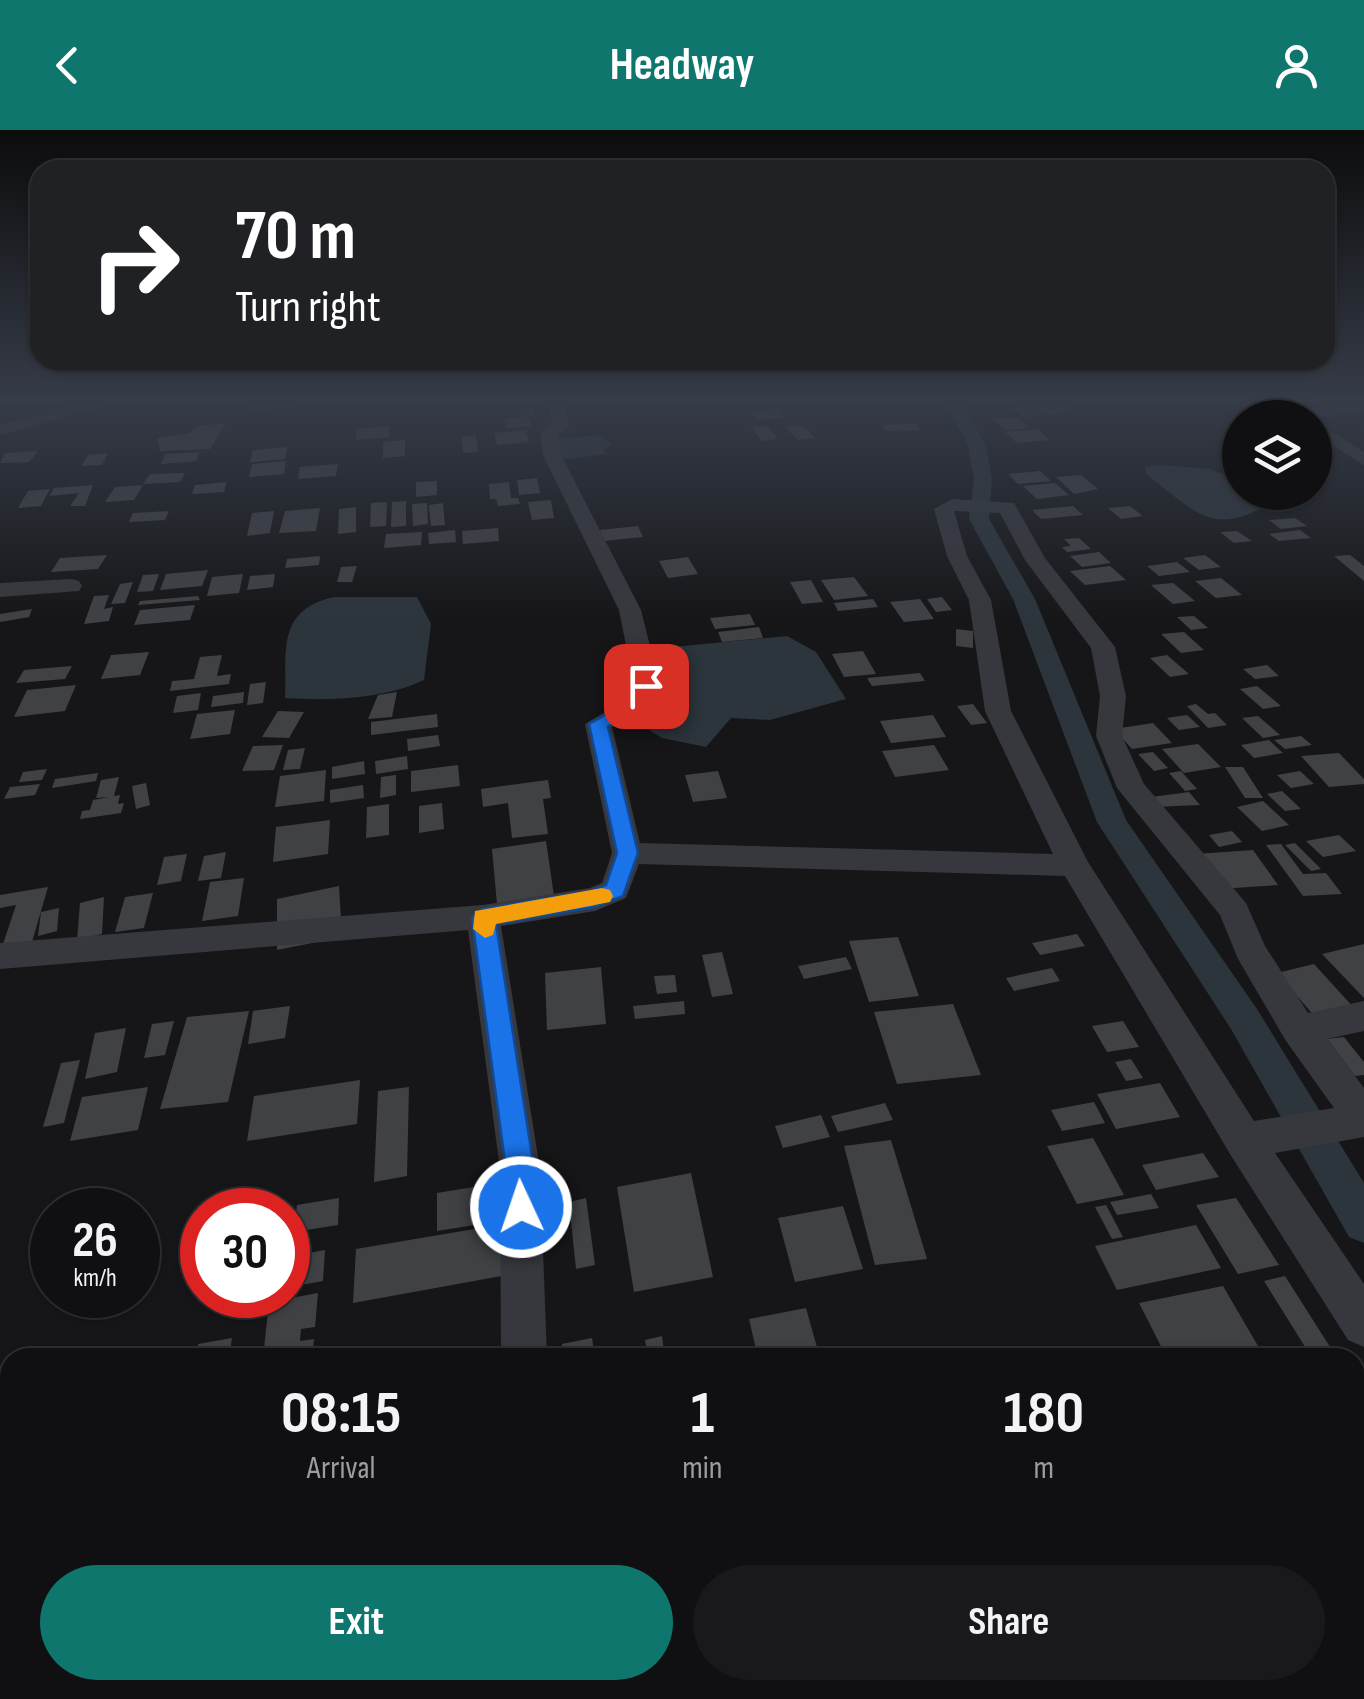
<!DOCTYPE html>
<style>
:root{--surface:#101012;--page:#19191b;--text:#f1f3f6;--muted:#9c9d9f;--line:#303032;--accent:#0f766e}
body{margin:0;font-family:"Sofia Sans Condensed",sans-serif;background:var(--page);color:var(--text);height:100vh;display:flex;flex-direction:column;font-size:38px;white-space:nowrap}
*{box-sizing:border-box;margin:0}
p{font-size:32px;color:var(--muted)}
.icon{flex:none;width:55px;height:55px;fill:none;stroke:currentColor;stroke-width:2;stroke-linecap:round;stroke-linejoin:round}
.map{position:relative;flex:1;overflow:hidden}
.side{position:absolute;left:0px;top:1218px;width:1365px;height:352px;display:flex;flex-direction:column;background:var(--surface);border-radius:30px 30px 0 0;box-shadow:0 2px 8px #0004,0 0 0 2px var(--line)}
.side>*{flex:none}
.banner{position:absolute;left:30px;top:30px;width:1305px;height:210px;border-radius:30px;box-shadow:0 2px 8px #0004,0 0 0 2px var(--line);background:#202124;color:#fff;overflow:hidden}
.fabs{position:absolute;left:1222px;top:270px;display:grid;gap:20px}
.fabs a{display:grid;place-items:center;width:110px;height:110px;border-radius:50%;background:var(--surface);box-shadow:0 2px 8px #0004,0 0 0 2px var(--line);font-size:50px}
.speed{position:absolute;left:30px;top:1058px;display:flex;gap:20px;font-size:50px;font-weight:700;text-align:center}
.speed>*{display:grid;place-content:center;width:130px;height:130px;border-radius:50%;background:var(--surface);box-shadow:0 2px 8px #0004,0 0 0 2px var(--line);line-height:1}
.speed small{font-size:25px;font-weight:400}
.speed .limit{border:15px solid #d22;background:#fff;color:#111}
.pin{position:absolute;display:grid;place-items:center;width:85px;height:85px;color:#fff;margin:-42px;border-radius:20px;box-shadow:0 5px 15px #0006}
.me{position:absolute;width:110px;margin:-55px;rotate:357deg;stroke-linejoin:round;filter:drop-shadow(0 0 8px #0008)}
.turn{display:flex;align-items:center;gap:35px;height:210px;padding:0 40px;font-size:45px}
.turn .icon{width:130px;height:130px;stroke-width:2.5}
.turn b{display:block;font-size:70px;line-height:85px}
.eta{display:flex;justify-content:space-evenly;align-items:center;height:170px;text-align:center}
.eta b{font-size:60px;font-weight:700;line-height:70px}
.action{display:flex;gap:20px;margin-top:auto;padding:20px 40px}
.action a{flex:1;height:115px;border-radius:60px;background:var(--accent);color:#fff;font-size:40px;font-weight:700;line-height:115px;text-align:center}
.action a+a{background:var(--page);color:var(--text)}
header{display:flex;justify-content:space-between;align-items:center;height:130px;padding:0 40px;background:var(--accent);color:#fff;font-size:45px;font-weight:700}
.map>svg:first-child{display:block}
</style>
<header><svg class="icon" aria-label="back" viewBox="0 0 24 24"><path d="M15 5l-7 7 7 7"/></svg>Headway<svg class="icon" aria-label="person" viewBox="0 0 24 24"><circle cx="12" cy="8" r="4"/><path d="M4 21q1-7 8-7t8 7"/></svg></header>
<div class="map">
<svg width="1364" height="1569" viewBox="0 0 1364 1569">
<rect width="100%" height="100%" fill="#161618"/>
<!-- water -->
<path fill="#2c353c" d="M600 305 612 314 604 319 605 324 561 330 554 309Z
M1162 335 1210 339 1240 352V362L1265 363 1279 368C1213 409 1201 386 1146 344L1145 337Z
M334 467H417L431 494 424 550C384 569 330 571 285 568 287 522 276 480 334 467Z
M787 506 816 522 846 569 770 590 731 588 706 617 662 608 614 578 634 559 630 521Z"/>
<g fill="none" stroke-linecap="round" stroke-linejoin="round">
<!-- canal -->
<path fill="#2c353c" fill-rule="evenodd" d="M945 271H961L986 315 992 349 989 389 1035 469 1126 690 1257 879 1364 1053V1113L1349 1107 1231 899 1097 692 1013 469 969 389 974 349 968 315Z"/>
</g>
<!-- building -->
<path fill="#404145" d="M294 271 293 277 249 279 252 273 258 271Z
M1062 274 1072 282 1048 285 1038 280 1045 285 1023 287 1013 278 1043 276 1048 280 1053 279 1048 276Z
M1246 278H1272L1285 288H1258Z
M533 279 535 285 528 286 532 296 507 298 504 289 520 288 518 280Z
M779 279 786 287 756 290 750 281Z
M1016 287 1029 298 1006 300 993 289Z
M225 294 210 319 160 321 157 308 190 303 200 295Z
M916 294 920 300 886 301 882 295Z
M803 295 815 308 798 310 786 297Z
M389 296V307L356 310 357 299Z
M768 296 778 309 761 311 751 297Z
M1037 299 1050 310 1017 313 1005 302Z
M526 300 529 312 497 315 494 303Z
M476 305 478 322 463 323 461 307Z
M405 310V326L383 328V312Z
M287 317 285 329 250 332 253 320Z
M38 321 29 332 0 333 5 323Z
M200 322 196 331 161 334 165 324Z
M108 323 102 335 81 336 88 325Z
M286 331 284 344 249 347 252 334Z
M338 334 336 346 298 349 300 337Z
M1040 341 1051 351 1018 354 1008 344Z
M185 343 180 352 143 354 150 344Z
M1081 345 1098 359 1074 364 1056 347Z
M537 348 540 363 519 365 517 350Z
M437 351V365L416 367V352Z
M227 352 224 362 192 364 195 355Z
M509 352 511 368H518L520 374 498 376 496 369H490L489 354Z
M1055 353 1069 365 1037 369 1023 356Z
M93 355 85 376H70L79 363 49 366 54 358Z
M143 355 134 370 105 372 115 357Z
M50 359 41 376 18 378 28 361Z
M551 370 554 388 532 390 528 372Z
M406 371V396L391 397 392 372Z
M387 372 386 396 370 397 371 373Z
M427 373 428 394 413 396 412 374Z
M443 373 445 395 431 396 429 375Z
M1073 376 1083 385 1041 389 1032 380Z
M1130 376 1143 386 1121 389 1108 378Z
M356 377V402L338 404 339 379Z
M320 378 316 401 279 403 285 381Z
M169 381 165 390 129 392 133 383Z
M274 381 270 403 247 406 252 383Z
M1295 388 1307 396 1281 399 1269 390Z
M638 396 643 407 604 411 600 400Z
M498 398 499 411 463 414 462 401Z
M455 400 456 412 429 414 428 403Z
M1300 400 1311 408 1279 411 1269 404Z
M1237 401 1252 411 1234 413 1220 402Z
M422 402 421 415 384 418 386 404Z
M1079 408 1091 419 1067 422 1062 417 1071 416 1064 409Z
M1099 422 1111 433 1082 437 1070 426Z
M107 425 98 439 51 442 60 428Z
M1205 425 1221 437 1199 440 1183 428Z
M1350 425 1364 436V451L1334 426Z
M320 426 319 435 285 438 287 429Z
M688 427 698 444 668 448 659 431Z
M1177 432 1190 442 1159 446 1147 436Z
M357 436 352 452H337L341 437Z
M1110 436 1126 450 1085 455 1070 441Z
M208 440 202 456 160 460 166 444Z
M159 444 153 461 137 462 143 445Z
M243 444 239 463 207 466 212 447Z
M275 444 273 457 247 460 250 446Z
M854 447 868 466 834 470 821 450Z
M1221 448 1242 465 1216 468 1195 451Z
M811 450 823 472 802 474 790 452Z
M133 452 125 473 111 474 120 454Z
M1173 453 1195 471 1173 474 1151 455Z
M109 465 104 479 113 477 109 491 84 494 94 466Z
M198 466 200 470 138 475 140 471Z
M942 467 952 480 936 482 927 469Z
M873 469 878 477 838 481 834 473Z
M920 469 934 489 904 492 890 472Z
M195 475 190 490 134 495 140 480Z
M32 479 29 487 0 492V484Z
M750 484 755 495 715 499 710 488Z
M1194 486 1208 498 1191 500 1177 487Z
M759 497 763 508 722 512 718 502Z
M956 499 973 501V518L956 516Z
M1184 502 1204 520 1181 523 1161 504Z
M863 521 876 544 844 547 832 524Z
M149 522 140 545 101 549 111 525Z
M222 525 217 546 231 544 229 554 170 561 172 551 194 549 200 527Z
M1167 525 1189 544 1170 547 1150 528Z
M1267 535 1279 546 1255 549 1243 539Z
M72 536 65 549 16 553 24 540Z
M920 543 925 551 872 556 867 548Z
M266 552 263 573 247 575 250 554Z
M76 555 65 581 14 587 27 560Z
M1257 556 1281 576 1263 579 1240 559Z
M244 562 243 573 211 577 213 566Z
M397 562 392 587 368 589 378 565Z
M201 563 198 580 173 583 177 566Z
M973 574 987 593 971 595 957 576Z
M1196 574 1208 584 1215 583 1227 595 1208 598 1187 576Z
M235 580 230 604 190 609 197 584Z
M278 581 304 582 289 608 262 607Z
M437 584 438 597 371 605V592Z
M933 585 946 607 891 613 880 591Z
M1187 585 1200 597 1179 600 1167 588Z
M1258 586 1280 605 1263 608 1242 588Z
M1153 593 1172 613 1132 619 1114 599Z
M438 605 440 616 408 621 407 609Z
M1301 606 1312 615 1285 619 1274 610Z
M1269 610 1283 623 1254 628 1241 615Z
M1198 614 1221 637 1184 643 1162 619Z
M283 615 274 640 242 641 253 616Z
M934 615 949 640 895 647 882 621Z
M305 618 300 639 283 640 288 620Z
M1153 622 1168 638 1154 641 1138 624Z
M1339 623 1364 649V654L1329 657 1301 626Z
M407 626 408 639 376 644 375 631Z
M364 631 365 644 332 649V637Z
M458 635 460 656 411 662V641Z
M1225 637H1243L1263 668H1245Z
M47 639 42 650 19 652 23 642Z
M326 640 324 671 275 677 280 646Z
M718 641 727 668 693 672 685 645Z
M1181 641 1197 659 1185 661 1169 643Z
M1300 641 1314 654 1291 658 1277 645Z
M98 643 96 651 52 658 55 649Z
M396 645V665L380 668 381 647Z
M119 647 114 666 120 665 118 674 124 673 121 683 80 689 82 681 90 680 93 670 109 667 96 668 101 650Z
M548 650 551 668 543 669 548 704 512 708 508 673 483 677 481 659Z
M146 653 150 675 136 679 132 656Z
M40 654 35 665 4 669 10 657Z
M363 655 364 668 330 673V660Z
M1282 661 1301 679 1285 681 1267 664Z
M1189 662 1200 675 1152 677 1144 668Z
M1263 671 1289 695 1262 701 1237 677Z
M442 673 444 699 419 703V676Z
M389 674V705L366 708 367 677Z
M330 690 328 724 273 732 276 697Z
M1232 701 1242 712 1219 717 1209 705Z
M1339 705 1356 721 1323 727 1306 711Z
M546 711 554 766 497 774 492 719Z
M1295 713 1321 739 1311 741 1285 715Z
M1281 714 1303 744 1326 743 1342 764 1303 766 1266 715Z
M1253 720 1278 755 1219 759 1196 724Z
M226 722 221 748 198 751 204 726Z
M187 724 181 751 157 755 164 727Z
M244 748 238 786 202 791 210 752Z
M339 756 342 807 277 820V769Z
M48 757 32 812 2 817 16 775 0 778V765Z
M153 763 144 798 115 802 125 767Z
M104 767 102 804 77 810 80 773Z
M59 778 57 801 38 806 41 782Z
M1077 804 1085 816 1040 825 1032 813Z
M898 807 919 866 869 872 849 811Z
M1364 814V868L1322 824Z
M722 822 733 864 712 867 702 825Z
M846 827 852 839 804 849 798 836Z
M1314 834 1355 879 1316 888 1277 843Z
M601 837 606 894 547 900 545 843Z
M1052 838 1060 851 1014 861 1006 848Z
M675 845 677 862 657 864 654 846Z
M684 871 685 884 635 889 633 876Z
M953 874 981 945 897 954 874 882Z
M290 876 285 908 248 914 253 881Z
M249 881 228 972 160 979 187 887Z
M174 891 165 925 144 928 152 894Z
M1123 891 1139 917 1107 922 1092 896Z
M126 898 117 942 85 949 95 903Z
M1344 907 1364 932V945L1355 946 1327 909Z
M1131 929 1143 948 1126 951 1115 932Z
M80 930 64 993 43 997 61 933Z
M360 950 357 994 247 1011 254 966Z
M1160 953 1180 987 1116 999 1097 964Z
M148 957 138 1000 70 1011 82 967Z
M409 957 407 1046 374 1052 378 961Z
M1094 972 1105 993 1062 1001 1051 980Z
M885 973 893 990 838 1002 831 986Z
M821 985 830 1007 783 1018 775 996Z
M1093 1008 1124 1065 1077 1074 1047 1016Z
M891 1010 927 1129 875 1135 844 1016Z
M1203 1023 1219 1047 1156 1060 1142 1035Z
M691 1043 713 1147 634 1162 617 1057Z
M504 1052 506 1090 437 1101V1063Z
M1151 1064 1159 1078 1117 1085 1110 1072Z
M339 1068 338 1095 294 1102 297 1075Z
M586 1068 595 1135 576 1139 569 1072Z
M1236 1068 1279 1135 1238 1144 1196 1075Z
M1106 1075 1123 1107 1112 1109 1095 1077Z
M843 1076 863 1139 795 1152 778 1088Z
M202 1082V1114L189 1117 196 1083Z
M504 1094 507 1145 353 1173 356 1119Z
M1196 1095 1221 1138 1117 1160 1095 1116Z
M325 1120 323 1151 295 1156 298 1125Z
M1285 1146 1337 1228H1312L1264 1151Z
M1223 1156 1265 1228H1167L1139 1173Z
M318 1163 315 1197 301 1199 300 1211 314 1209 312 1228H263L269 1172Z
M806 1178 820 1228H758L749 1189Z
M662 1206 665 1228H648L645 1210Z
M232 1208 229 1228H196L198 1214Z
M592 1208 595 1228H563L562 1214Z
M1364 1363V1414L1355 1417V1365Z
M1355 1431 1364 1447V1490L1355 1492Z
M431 1560H456L457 1569H431Z
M598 1560H707L708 1569H599Z
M983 1560H1014L1017 1569H986Z
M1024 1560H1051L1054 1569H1027Z
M1062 1560H1089L1093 1569H1066Z
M1118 1560H1145L1148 1568 1121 1569Z"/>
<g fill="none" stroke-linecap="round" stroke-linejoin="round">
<!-- street -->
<path fill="#37383d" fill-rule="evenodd" d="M91 271H120L0 305V295Z
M548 271H564L569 295 558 306 561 325 641 480 660 556 646 579 612 597 640 713 1053 724 985 581 969 470 947 426 934 379 952 369 1014 373 1045 428 1115 517 1126 566 1122 606 1144 654 1246 773 1265 816 1308 883 1364 871V901L1327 909 1364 958V1007L1275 1023 1364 1154V1217L1348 1210 1230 1024 1065 746 639 734 626 768 595 781 501 796 540 1039 547 1228H501L500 1039 468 800 0 839V813L483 775 590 758 602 753 612 723 585 594 627 569 634 556 619 480 543 325 540 304 552 293ZM954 381 1000 383 1025 430 1091 518 1100 566 1096 606 1117 658 1220 785 1238 829 1286 911 1334 978 1254 991 1088 732 1011 581 991 470 967 426Z
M1364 273V283L1304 288 1291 283 1299 278Z
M1315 291 1364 322V335L1315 304Z
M71 449 79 451 82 456 79 461 0 467V453Z
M479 1560H537V1569H479Z"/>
</g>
<!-- sky -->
<linearGradient id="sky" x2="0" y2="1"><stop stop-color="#0c0c0d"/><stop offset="0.55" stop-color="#363c48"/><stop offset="1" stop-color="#363c48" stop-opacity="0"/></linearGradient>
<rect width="1364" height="491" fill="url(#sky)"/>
<!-- route -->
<path fill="#1a73e8" stroke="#114b97" stroke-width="2.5" d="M646 551 655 556 643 578 608 597 638 723 623 766 594 777 496 794 534 1039 535 1077 531 1087 521 1091 510 1087 506 1077V1039L472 788 483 779 591 761 606 755 617 723 589 594 630 571 640 553Z"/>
<!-- slow -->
<path fill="#f59e0b" d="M602 758 610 760 613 766 610 772 496 794 493 805 485 808 473 799 475 781Z"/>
</svg>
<div class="fabs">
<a><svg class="icon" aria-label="layers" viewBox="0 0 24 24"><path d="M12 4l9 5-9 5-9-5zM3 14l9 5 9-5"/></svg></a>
</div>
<div class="speed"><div>26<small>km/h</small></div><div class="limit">30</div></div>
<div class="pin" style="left:646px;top:556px;background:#d93025"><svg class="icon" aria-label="arrive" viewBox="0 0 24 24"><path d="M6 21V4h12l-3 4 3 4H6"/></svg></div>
<svg class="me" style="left:521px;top:1077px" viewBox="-20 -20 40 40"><circle r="17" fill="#1a73e8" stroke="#fff" stroke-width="3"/><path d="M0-11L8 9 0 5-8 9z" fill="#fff"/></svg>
<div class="banner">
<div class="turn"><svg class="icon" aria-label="right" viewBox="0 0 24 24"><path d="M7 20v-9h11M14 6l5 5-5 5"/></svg><div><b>70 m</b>Turn right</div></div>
</div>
<section class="side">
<div class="eta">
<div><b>08:15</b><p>Arrival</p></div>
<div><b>1</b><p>min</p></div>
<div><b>180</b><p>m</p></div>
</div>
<div class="action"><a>Exit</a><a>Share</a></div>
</section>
</div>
